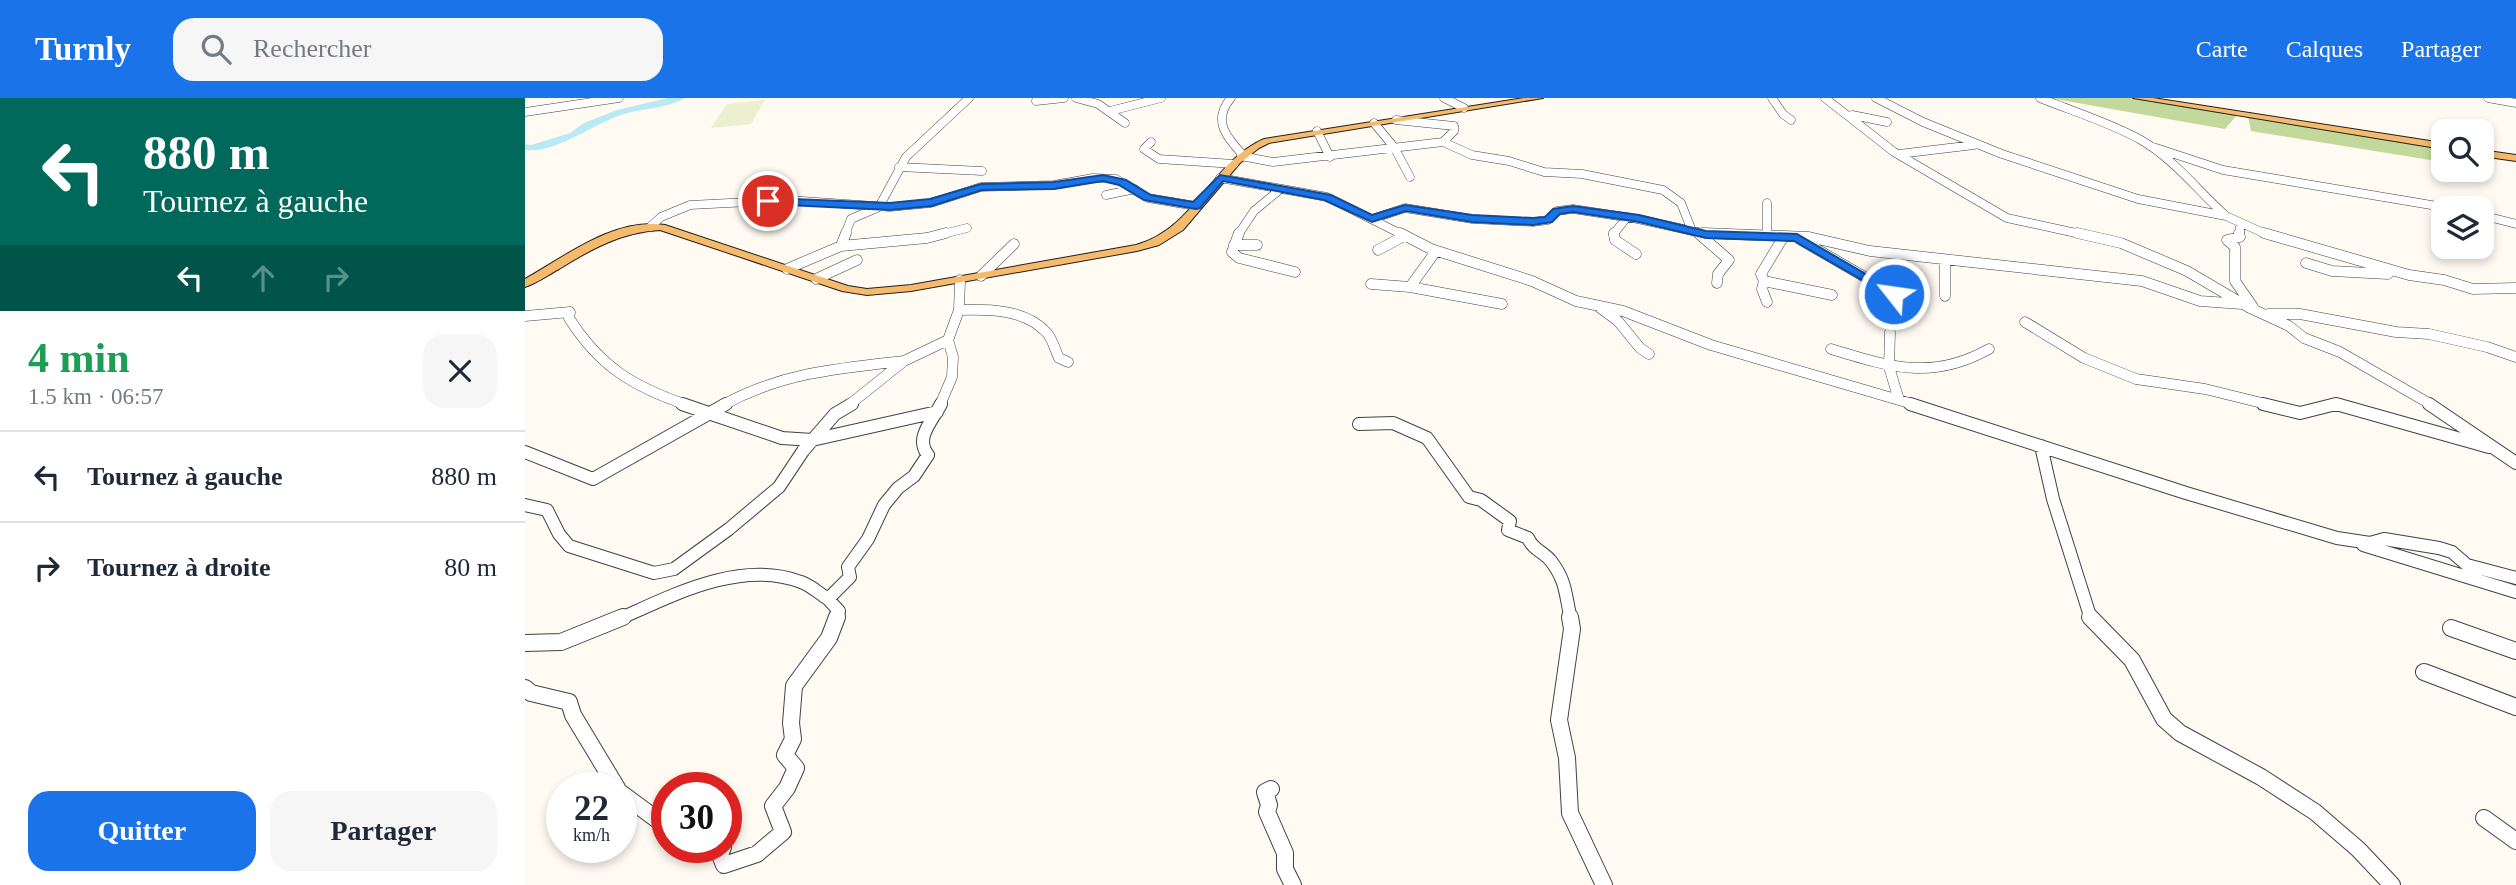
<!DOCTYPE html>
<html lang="fr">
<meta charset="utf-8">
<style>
:root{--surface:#fff;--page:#f6f6f7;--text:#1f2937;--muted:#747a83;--line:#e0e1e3;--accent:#1a73e8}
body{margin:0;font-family:"Times New Roman",serif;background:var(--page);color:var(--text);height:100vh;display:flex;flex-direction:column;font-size:26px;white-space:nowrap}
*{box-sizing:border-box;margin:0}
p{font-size:23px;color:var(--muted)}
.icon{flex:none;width:38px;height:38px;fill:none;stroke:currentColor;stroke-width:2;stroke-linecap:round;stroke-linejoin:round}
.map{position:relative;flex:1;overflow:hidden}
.sheet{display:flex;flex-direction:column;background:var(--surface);width:525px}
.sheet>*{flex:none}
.top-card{background:#00695c;color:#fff;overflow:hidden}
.tools{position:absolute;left:1906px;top:21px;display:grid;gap:14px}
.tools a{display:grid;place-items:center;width:63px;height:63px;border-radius:14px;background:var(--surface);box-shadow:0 4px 10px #0003;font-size:35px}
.speed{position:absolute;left:21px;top:674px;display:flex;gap:14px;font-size:35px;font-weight:700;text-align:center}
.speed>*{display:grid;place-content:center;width:91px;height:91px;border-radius:50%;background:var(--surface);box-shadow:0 4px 10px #0003;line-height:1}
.speed small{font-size:18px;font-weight:400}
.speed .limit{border:10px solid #d22;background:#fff;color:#111}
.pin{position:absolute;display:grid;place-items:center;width:60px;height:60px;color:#fff;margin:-30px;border:4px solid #fff;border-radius:50%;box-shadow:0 2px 7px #0007}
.me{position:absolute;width:77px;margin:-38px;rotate:300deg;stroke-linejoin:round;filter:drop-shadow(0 0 5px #0008)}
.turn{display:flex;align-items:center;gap:24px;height:147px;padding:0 28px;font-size:32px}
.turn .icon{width:91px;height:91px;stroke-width:2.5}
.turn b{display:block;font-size:49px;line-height:60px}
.lanes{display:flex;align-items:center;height:66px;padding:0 28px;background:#0003;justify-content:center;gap:35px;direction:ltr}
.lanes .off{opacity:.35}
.round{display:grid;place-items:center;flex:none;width:74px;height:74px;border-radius:21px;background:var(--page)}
.summary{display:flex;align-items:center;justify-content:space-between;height:119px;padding:0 28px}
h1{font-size:42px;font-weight:800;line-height:52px;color:#1e9e55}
.cta{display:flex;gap:14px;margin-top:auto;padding:14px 28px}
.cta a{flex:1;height:80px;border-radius:21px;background:var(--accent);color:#fff;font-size:28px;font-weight:800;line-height:80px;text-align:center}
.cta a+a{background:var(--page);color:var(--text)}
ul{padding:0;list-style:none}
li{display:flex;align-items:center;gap:21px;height:91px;padding:0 28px;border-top:2px solid var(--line)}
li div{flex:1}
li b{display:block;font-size:26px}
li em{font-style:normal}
header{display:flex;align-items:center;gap:42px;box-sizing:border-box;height:98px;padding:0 35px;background:var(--accent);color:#fff}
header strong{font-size:33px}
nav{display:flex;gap:38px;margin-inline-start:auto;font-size:24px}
.search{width:490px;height:63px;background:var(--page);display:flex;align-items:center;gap:18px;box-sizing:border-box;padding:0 24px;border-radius:21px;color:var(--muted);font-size:26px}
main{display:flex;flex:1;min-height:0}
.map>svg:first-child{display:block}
</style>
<header>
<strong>Turnly</strong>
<div class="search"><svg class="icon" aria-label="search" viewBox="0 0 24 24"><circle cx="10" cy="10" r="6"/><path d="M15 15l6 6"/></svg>Rechercher</div>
<nav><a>Carte</a><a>Calques</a><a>Partager</a></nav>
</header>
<main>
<section class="sheet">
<div class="top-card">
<div class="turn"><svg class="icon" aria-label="left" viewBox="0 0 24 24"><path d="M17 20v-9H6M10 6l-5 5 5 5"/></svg><div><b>880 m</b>Tournez à gauche</div></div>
<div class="lanes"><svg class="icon" aria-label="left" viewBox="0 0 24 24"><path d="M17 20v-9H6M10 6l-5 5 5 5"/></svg><svg class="icon off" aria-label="ahead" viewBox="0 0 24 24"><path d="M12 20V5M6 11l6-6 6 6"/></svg><svg class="icon off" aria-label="right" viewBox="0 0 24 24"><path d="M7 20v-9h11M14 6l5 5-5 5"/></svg></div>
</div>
<div class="summary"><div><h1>4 min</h1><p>1.5 km · 06:57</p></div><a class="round"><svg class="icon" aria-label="close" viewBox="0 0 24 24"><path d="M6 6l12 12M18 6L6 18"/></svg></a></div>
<ul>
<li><svg class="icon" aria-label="left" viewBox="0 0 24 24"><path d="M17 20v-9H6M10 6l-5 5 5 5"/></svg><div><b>Tournez à gauche</b></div><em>880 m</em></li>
<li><svg class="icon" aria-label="right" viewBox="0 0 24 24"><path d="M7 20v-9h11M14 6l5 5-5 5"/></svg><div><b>Tournez à droite</b></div><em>80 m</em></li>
</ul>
<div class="cta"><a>Quitter</a><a>Partager</a></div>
</section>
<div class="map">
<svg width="1991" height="787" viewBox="0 0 1991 787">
<rect width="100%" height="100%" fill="#fffaf2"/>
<!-- forest -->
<path fill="#c3d99c" d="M1524 0H1605L1712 17 1700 31Z
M1723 19 1918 51V64L1726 33Z"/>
<!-- pitch -->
<path fill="#ebf0ce" d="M240 2 226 26 186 30 202 6Z"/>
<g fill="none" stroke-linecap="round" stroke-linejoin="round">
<!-- river -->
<path fill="#b8e9f5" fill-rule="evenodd" d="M143 0H160C142 11 116 10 96 17 68 26 30 56 0 52V46L6 47 45 35 59 25 92 12Z"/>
<defs>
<path id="minor-far3" d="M551 0 573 6 600 25
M706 0C687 22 701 39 718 57
M919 0 939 10
M1247 0 1258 16 1266 22
M1300 0 1369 54 1482 120 1560 137
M1351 0 1398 24 1477 56 1613 101 1701 118 1743 137
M1515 0C1547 13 1586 25 1616 42 1649 61 1673 93 1701 118
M1963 0 1991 5
M511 3 539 0
M585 13 636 0
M0 14 94 0
M1327 17 1362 24
M871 22 929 28V33L918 44
M849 25 869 49 885 79
M792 33 805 59
M626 44 619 51 634 61 709 66
M1625 48 1698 72 1924 110
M1374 56 1449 47
M716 58 748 64 918 44 947 57 984 63 1019 74 1057 76 1138 92 1156 105 1167 133
M374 69 457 73
M695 80 802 99 878 137
M581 97 610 91
M1242 105V137
M1956 117 1991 126
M847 121 880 110 947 121 1008 124 1023 122 1032 113 1048 111 1113 121 1181 136 1216 137
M125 129 136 119 165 107 262 102 365 109 406 105 456 89 529 87 568 80 591 81 623 100 671 108
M1172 134 1175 137
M320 137 326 121 354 109 381 59 444 0
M414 137 442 130
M713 137 729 113 752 94 751 90
M1088 137 1102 119
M1715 137V126"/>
<path id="minor-far2" d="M714 135 707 154 714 160 770 174
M875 135 906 151 1007 183 1051 203 1098 213 1186 247 1391 307
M1089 135 1090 142 1111 156
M1173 135 1204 162 1193 176 1192 185
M1178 135 1284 139 1345 153 1617 183 1675 203 1717 206
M1552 135 1596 145 1662 173 1725 210 1764 228 1779 240 1815 254 1907 307
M1714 135 1715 139 1702 142 1710 149V183L1728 209
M1739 135 1884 177 1919 182 1948 191 1991 190
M1259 138 1236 176 1239 183 1307 197
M1276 142 1369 196
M709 147H732
M316 148 402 140 421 135
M853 152 879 138
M1420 162V198
M1781 165 1807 173 1863 176
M262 171 316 148 321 135
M456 178 489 146
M291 181 332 162
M1239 183 1237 191 1242 204
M846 186 885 189 977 206
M885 189 911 153
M1074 209 1093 223 1115 250 1124 256
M434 212C463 211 501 211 522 235 528 242 530 252 534 260L543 264
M1743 216H1775L1871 234 1904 236 1962 249 1991 259
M0 218 45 214 44 220C75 269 109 289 162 307
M1500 224 1559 260 1611 281 1680 291 1745 307
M1365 234 1364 269 1374 302
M1306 251C1365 269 1407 283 1464 251
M198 307C256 275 314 270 379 263
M324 307 379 263 423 242
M415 307 427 279 428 259 423 242 434 212 435 182
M1805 307H1816"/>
<path id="minor-far1" d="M157 306 257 340 287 342 412 314
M1385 306 1661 395 1812 440 1845 445 1859 441 1914 450 1927 454 1942 467 1991 480
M1738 306 1775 315 1811 306 1964 349
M1904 306 1991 365
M834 326 868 325 902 340 944 399 956 402 985 423 983 432 1003 440C1008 452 1019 454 1026 463 1042 484 1040 497 1046 521
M1516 348 1528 401 1566 521
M0 354 68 381 201 306
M0 407 22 412 34 436 44 448 129 475 149 471 204 431 254 389 278 353 310 316 327 306
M1838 447 1991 494
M94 521C148 497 216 461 276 484 285 487 294 495 303 501
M311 521 314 513 303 501 325 479 323 469 343 441 359 407 373 390 389 378 403 357C389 340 408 322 416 306"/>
<path id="minor" d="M1045 519 1047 531 1034 622 1042 660 1045 715 1079 787
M1565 519 1607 562 1639 621 1655 635 1736 679 1790 714 1833 751 1867 787
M1926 530 1991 553
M0 545 36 544 98 519
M1899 574 1991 609
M0 590 6 595 44 604 48 617 92 690
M746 691 740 694 744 707 742 714 760 755V771L768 787
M96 695 142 729
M1959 720 1991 743
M198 749 195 757 199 767 232 756 258 734 248 708 262 690 271 670 260 657 268 641 266 625 269 588 304 540 312 519"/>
<path id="major" d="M999 0H1018L744 45 734 50 715 65 658 132 634 147 612 153 386 193 342 197 317 193 135 132C97 134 66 151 34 171 23 177 12 185 0 189V181C41 158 90 119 140 127L323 188 342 191 386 187 611 147C671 130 685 65 739 41Z
M1608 0H1628L1918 45V51Z
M1956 52 1991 57V63L1956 58Z"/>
</defs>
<!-- minor-far3 casing -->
<use href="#minor-far3" stroke="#424242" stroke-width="9"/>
<!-- minor-far2 casing -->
<use href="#minor-far2" stroke="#424242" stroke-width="11"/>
<!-- minor-far1 casing -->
<use href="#minor-far1" stroke="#424242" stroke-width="14"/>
<!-- minor casing -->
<use href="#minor" stroke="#424242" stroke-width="18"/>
<!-- major casing -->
<use href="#major" stroke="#202020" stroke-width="2"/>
<!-- minor-far3 -->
<use href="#minor-far3" stroke="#fff" stroke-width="8"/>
<!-- minor-far2 -->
<use href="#minor-far2" stroke="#fff" stroke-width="10"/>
<!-- minor-far1 -->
<use href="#minor-far1" stroke="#fff" stroke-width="12"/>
<!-- minor -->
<use href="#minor" stroke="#fff" stroke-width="16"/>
<!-- major -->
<use href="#major" fill="#f5ba6c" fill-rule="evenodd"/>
</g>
<!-- route -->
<path fill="#1a73e8" stroke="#114b97" stroke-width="2" d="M578 77 601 82 626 97 668 104 695 77 806 97 847 117 880 107 947 117 1008 120 1020 119 1028 111 1048 108 1114 117 1181 133 1272 136 1375 196 1369 200 1365 198 1269 143 1181 140 1114 124 1048 114 1035 116 1027 124 1008 127 947 124 881 113 847 124 799 102 698 83 675 110 671 111 619 102 594 87 578 83 529 91 457 92 407 108 365 112 243 106 238 103 243 100 365 105 405 101 456 86 529 84Z"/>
</svg>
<div class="tools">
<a><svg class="icon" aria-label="search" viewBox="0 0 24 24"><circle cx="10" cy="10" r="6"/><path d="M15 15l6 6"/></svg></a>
<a><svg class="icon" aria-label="layers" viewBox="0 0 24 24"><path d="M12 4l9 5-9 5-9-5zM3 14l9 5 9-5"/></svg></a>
</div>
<div class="speed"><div>22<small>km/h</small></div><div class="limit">30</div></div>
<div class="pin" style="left:243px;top:103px;background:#d93025"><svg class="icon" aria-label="arrive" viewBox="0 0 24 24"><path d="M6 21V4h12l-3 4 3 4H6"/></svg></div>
<svg class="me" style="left:1369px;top:196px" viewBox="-20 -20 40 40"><circle r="17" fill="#1a73e8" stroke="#fff" stroke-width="3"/><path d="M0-11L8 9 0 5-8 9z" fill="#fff"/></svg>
</div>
</main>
